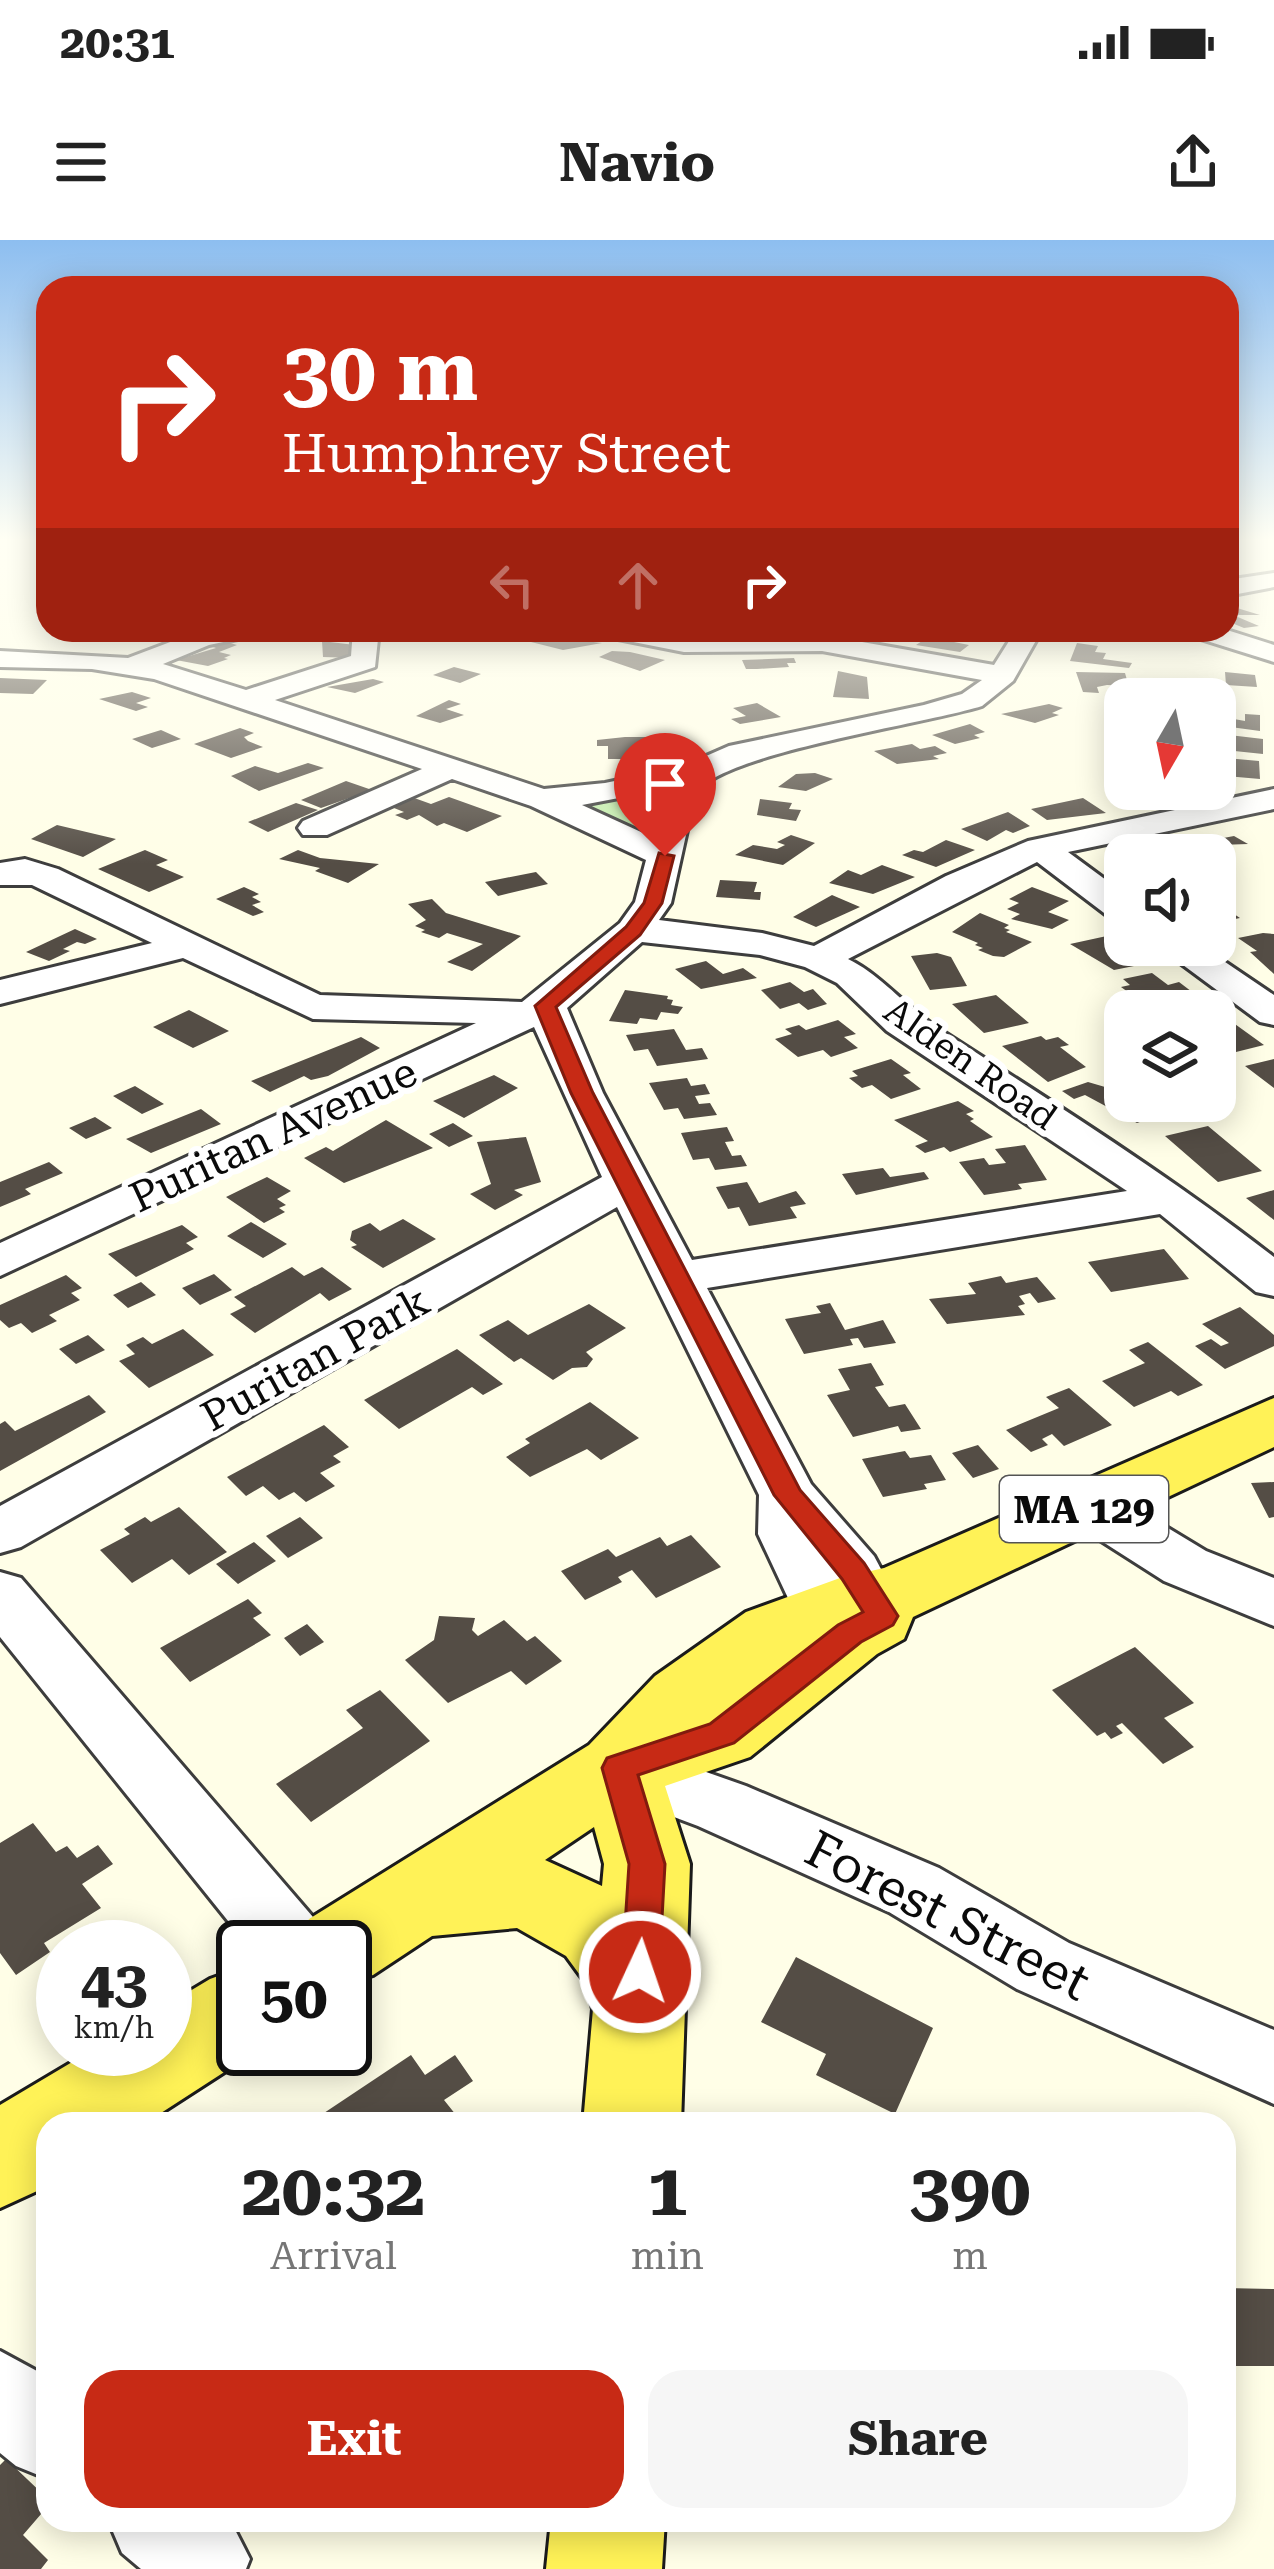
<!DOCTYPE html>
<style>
:root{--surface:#fff;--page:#f6f6f6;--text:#222;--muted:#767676;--accent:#c72a15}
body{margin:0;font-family:"Roboto Serif",serif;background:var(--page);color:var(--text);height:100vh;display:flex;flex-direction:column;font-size:45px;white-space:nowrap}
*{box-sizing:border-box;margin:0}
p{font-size:39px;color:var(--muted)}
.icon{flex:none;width:66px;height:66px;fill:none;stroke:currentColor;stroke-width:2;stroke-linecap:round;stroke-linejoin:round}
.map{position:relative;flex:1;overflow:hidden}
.drawer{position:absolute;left:36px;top:1872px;width:1200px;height:420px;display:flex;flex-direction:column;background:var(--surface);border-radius:36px;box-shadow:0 6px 30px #0003}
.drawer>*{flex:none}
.top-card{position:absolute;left:36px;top:36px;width:1203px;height:366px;border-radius:36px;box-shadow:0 6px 30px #0003;background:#c72a15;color:#fff;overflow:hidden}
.needle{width:78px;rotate:189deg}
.tools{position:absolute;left:1104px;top:438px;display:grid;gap:24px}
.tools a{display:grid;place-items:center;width:132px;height:132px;border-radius:24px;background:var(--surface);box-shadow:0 6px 30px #0003;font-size:60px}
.speed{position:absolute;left:36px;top:1680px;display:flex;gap:24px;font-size:60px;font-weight:700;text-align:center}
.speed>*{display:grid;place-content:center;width:156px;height:156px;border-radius:50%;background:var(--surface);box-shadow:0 6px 30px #0003;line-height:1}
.speed small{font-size:30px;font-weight:400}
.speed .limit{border:6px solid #111;border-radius:18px;background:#fff;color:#111}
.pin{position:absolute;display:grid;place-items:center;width:102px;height:102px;color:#fff;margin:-123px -51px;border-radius:50% 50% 50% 0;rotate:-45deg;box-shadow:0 0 12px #0007}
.pin .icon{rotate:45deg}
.me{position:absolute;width:132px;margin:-66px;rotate:3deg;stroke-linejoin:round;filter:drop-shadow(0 0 9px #0008)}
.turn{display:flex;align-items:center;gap:42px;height:252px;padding:0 48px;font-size:54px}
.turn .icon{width:156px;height:156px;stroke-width:2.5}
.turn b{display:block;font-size:84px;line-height:102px}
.lanes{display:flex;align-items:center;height:114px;padding:0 48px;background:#0003;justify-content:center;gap:60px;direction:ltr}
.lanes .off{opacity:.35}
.eta{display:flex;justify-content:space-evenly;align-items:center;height:204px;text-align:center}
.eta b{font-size:72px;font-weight:700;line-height:84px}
.action{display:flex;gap:24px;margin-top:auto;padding:24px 48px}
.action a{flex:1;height:138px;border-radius:36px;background:var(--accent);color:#fff;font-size:48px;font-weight:700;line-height:138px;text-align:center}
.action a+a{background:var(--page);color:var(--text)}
.status{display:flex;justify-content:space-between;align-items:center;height:84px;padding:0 60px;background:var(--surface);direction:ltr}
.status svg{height:33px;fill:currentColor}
header{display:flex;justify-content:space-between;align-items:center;height:156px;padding:0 48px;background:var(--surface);font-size:54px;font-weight:700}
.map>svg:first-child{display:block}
</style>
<div class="status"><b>20:31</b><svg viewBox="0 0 49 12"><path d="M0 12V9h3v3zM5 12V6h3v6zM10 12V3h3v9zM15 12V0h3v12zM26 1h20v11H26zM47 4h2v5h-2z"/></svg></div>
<header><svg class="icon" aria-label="menu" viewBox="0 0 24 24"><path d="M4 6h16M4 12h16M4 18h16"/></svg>Navio<svg class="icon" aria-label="share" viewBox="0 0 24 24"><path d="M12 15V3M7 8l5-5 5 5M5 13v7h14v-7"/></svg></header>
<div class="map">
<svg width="1274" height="2329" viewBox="0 0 1274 2329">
<rect width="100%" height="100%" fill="#fffee7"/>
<!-- green -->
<path fill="#c4edad" d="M672 544 658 601 558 562Z"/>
<!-- building -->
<path fill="#544d45" d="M1227 365 1260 375H1233L1259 386 1244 388 1227 381Z
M310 390 337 391V398L330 402 355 405 357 418 323 417 322 401H308Z
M557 392 585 401 602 403 563 410 531 402Z
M931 395 942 397 939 399 969 405 960 412 916 405Z
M223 401 237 405 219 412 231 415 224 418 228 419 208 426 176 420 216 408 210 406Z
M1077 403 1098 406 1095 412 1106 413 1103 419 1132 423 1129 428 1070 421Z
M612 411 630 412 665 420 640 431 599 417Z
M794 418 796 423H787L789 427 757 429H746L742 420Z
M454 427 481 434 460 443 433 435Z
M838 431 867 437 869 459 833 457Z
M1076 432 1125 433 1127 440 1181 444 1186 455 1156 454 1153 447 1107 445 1097 447 1099 453 1083 452Z
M1225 432 1255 435 1257 447 1226 445Z
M0 438 47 440 33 454 0 453Z
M373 439 384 442 355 453 327 447Z
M132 452 151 458 136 463 148 467 136 471 99 459Z
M449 460 461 464 446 469 464 475 440 483 416 476Z
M757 463 781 477 740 484 731 479 746 476 733 468Z
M1049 464 1063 468 1052 473 1059 475 1035 483 1001 474Z
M1245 474 1260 475V491L1223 486V477L1245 481Z
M970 484 985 492 974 495 980 498 955 504 932 495Z
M240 488 254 493 244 497 248 501 263 507 231 518 194 504Z
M161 490 181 499 152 508 132 499Z
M1229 495 1263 499V514L1225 510Z
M625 497H650L654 511 661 513 645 519H608V506H597V500Z
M912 504 920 509 935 506 947 513 933 516 939 519 897 524 874 511Z
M1215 517 1259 521 1260 539 1226 536V525L1215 524Z
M308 523 324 528 259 551 231 536 255 526 278 533Z
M815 533 833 539 806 551 778 547 796 534Z
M346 541 372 550 321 568 301 560Z
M1135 549 1160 553 1170 559 1137 566 1116 552Z
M406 555 431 564 449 557 502 576 467 592 444 583 437 586 419 575 407 580 395 575 404 572 384 564Z
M1083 558 1106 573 1047 580 1031 569Z
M760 559 792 563 789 569 801 570 796 581 757 575Z
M296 563 318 570 268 592 248 582Z
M1008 572 1030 586 1013 593 1006 590 987 601 961 589Z
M57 585 116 599 83 617 31 599Z
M1210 594 1218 599 1234 596 1248 604 1219 605 1225 609 1205 613 1183 599Z
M791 595 815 603 783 625 735 615 753 605 777 609 785 605 777 602Z
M946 600 975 610 936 627 902 615 914 610 923 612Z
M145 610 168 620 156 625 184 637 149 652 98 629Z
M298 610 320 618 379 624 348 643 315 631 320 628 279 619Z
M882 625 915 637 873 654 829 643 848 630 861 635Z
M536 632 548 644 498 656 485 642Z
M720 640 757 642 754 652H761L760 660 716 657Z
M244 647 259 654 252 657 261 662 252 665 264 672 253 676 216 659Z
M1032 647 1069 661 1048 672 1069 680 1052 689 1011 679 1020 674 1007 669 1019 663 1009 659Z
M1215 651 1232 662 1219 664 1240 678 1215 683Z
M832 655 860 667 816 687 793 677Z
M432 659 446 673 521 696 472 731 447 722 483 704 447 693 439 698 421 692 425 690 415 686 426 680 408 664Z
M980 673 1009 685 1004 688 1010 690 1006 692 1032 702 1004 717 993 716 978 710 983 708 975 705 978 703 952 692Z
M75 689 97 699 85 704 77 702 63 709 70 711 49 721 26 712Z
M1263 693 1274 694V734L1250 712 1257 711 1238 698Z
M1116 694 1125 705 1154 722 1114 730 1070 704Z
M937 713 951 717 967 746 930 750 911 716Z
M706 721 723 734 743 728 757 738 701 749 675 729Z
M1152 733 1168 745 1179 742 1200 758 1160 767 1142 753 1132 755 1121 747 1130 745 1123 739Z
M790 742 804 752 813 749 827 764 808 770 799 763 780 769 761 750Z
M625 750 668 756 667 759 673 760 671 765 683 767 678 774 661 772 657 780 640 778 637 784 609 781Z
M996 755 1029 783 984 793 952 764Z
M189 770 229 791 193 808 153 787Z
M1221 774 1264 805 1232 813 1215 800V775Z
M838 780 856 794 844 797 858 808 831 817 823 810 798 817 775 799 792 794 785 789 799 785 806 790Z
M674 789 686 810 702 808 708 819 657 826 648 809 634 811 626 795Z
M1041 796 1046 800 1058 797 1069 805 1060 807 1086 827 1048 842 1002 806Z
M361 797 380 808 328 836 311 840 304 836 270 852 251 841Z
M891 819 911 833 903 835 921 849 891 859 872 845 862 848 849 838 858 836 852 831Z
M1274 819V848L1245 826Z
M494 835 518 848 464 878 433 861Z
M687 838 691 846 705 844 710 854 695 856 699 864 710 863 717 875 684 879 678 868 664 870 649 843Z
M1088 842 1105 847 1117 843 1125 848V861H1163L1168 864 1159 867 1167 872 1137 883 1085 855 1074 859 1062 851Z
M135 846 164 864 142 874 113 856Z
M958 861 974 871 966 874 974 879 970 881 993 897 950 912 944 907 925 913 915 906 928 901 894 880Z
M201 869 221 884 151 913 126 899Z
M95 877 112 888 86 899 69 888Z
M386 880 433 908 344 943 304 918 326 907 333 911Z
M453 883 473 896 449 907 429 894Z
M1208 886 1262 931 1218 942 1165 896Z
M727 887 734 901 725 902 732 916 741 915 747 926 715 930 709 918 693 920 681 893Z
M526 897 541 942 514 950 523 955 495 970 470 954 491 944 477 902Z
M1025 905 1047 940 1018 944 1022 949 984 955 959 922 984 918 989 925 1006 923 995 909Z
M49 922 63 933 25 949 31 954 0 967V942Z
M883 928 890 937 924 932 929 939 856 955 842 934Z
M267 937 291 951 277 959 286 965 279 968 285 972 264 983 226 957Z
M747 942 759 963 796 951 806 964 790 967 797 978 749 986 739 967 728 969 716 947Z
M1274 950V980L1246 958Z
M403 979 436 999 383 1028 351 1007 357 1005 350 1000 352 991 370 983 380 991Z
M251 982 287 1004 263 1018 227 996Z
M182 985 198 997 186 1003 194 1009 136 1037 108 1014Z
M1164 1009 1189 1039 1111 1052 1088 1022Z
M292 1027 304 1036 322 1027 352 1049 329 1061 320 1053 255 1093 230 1074 246 1066 234 1057Z
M214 1034 232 1050 200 1065 182 1048Z
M66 1035 82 1048 71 1053 80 1060 49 1075 57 1081 32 1093 21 1083 9 1088 0 1080V1065Z
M1001 1036 1006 1043 1037 1037 1056 1059 1038 1063 1030 1053 1019 1056 1025 1064 1018 1066 1025 1075 947 1084 929 1059 976 1054 968 1043Z
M141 1042 156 1055 128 1068 113 1055Z
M830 1063 845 1090 883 1080 896 1103 864 1108 858 1098 850 1099 853 1105 804 1114 785 1079 821 1073 816 1066Z
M589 1064 626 1088 586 1112 593 1119 587 1127 572 1128 553 1140 521 1118 514 1122 479 1095 508 1080 528 1095Z
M1240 1067 1274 1095V1106L1225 1129 1195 1106 1211 1099 1221 1106 1229 1103 1202 1084Z
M183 1089 214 1115 149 1148 119 1121 135 1114 126 1105 143 1097 152 1104Z
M88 1095 105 1110 76 1124 59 1109Z
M1148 1102 1203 1145 1178 1156 1171 1151 1134 1167 1102 1141 1145 1123 1129 1110Z
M457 1109 503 1144 483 1155 472 1147 399 1189 364 1160Z
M871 1123 884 1145 875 1147 889 1167 905 1164 921 1189 901 1192 898 1186 853 1197 827 1155 850 1150 838 1129Z
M1069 1148 1112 1185 1064 1206 1052 1194 1042 1199 1048 1205 1031 1212 1006 1190 1059 1168 1046 1157Z
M89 1155 106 1172 0 1231V1184L5 1181 15 1191Z
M590 1162 639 1198 601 1220 587 1209 530 1237 506 1217 530 1203 525 1199Z
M324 1185 349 1207 333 1216 341 1222 320 1233 335 1246 306 1262 294 1252 279 1260 263 1246 246 1256 227 1237Z
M978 1205 999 1229 973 1238 952 1213Z
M905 1211 910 1218 931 1215 946 1240 924 1244 927 1249 883 1257 862 1219Z
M1274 1242V1277L1269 1278 1251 1243Z
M179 1267 227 1312 189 1335 172 1319 132 1343 100 1310 130 1294 124 1289 145 1277 151 1282Z
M300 1277 323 1298 288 1318 266 1296Z
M691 1295 721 1327 656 1358 632 1330 618 1337 622 1342 585 1360 561 1331 608 1309 616 1317 660 1297 667 1306Z
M254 1302 276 1321 238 1344 216 1324Z
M248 1359 262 1373 253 1378 271 1395 190 1442 160 1408Z
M439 1376 475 1378 472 1390 478 1396 504 1380 527 1401 535 1396 562 1421 526 1445 511 1431 448 1463 405 1420 434 1400Z
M307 1384 324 1402 300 1416 284 1398Z
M1135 1407 1194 1463 1164 1478 1194 1507 1163 1524 1122 1483 1116 1486 1123 1493 1111 1499 1105 1492 1097 1496 1052 1450Z
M380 1450 430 1501 311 1582 276 1544 363 1488 346 1470Z
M33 1583 56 1612 67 1606 77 1618 98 1605 113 1624 82 1644 101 1668 44 1703 50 1712 16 1735 0 1713V1603Z
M796 1717 933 1788 895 1874 816 1835 826 1814 761 1782Z
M411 1815 425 1835 455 1815 473 1841 444 1860 456 1875 443 1884H323L318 1877Z
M1224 2048 1274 2049V2126H1224Z
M6 2219 48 2259V2266L23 2295 48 2320 41 2329H0V2225Z"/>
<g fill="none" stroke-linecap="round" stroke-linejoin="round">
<defs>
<path id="minor" d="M1274 333V347L1227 356V340Z
M202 390H256L252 396 209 405 163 424 246 450 351 416 353 390H379L375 427 275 460 544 549 605 543 681 527 729 506 924 465 962 454 982 440 822 411 684 412 603 396 599 390H654L684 396 822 395 994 425 1016 390H1042L1013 441 982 466C926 484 719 513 695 554L671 663 659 680 762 693 814 706 946 636 1028 601 1274 549V569L1068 612 1125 654V682L1112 679 1037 622 848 719C881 735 905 766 936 787 1051 861 1166 933 1274 1017V1056L1256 1052 1160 974 707 1048 811 1244 874 1316 896 1357 887 1373 866 1379 853 1375 846 1388 824 1395 802 1388 758 1294 759 1255 617 967 21 1307 0 1313V1266L602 937 534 787 0 1036V1003L476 783 313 779 183 718 0 764V740L152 703 32 645H0V623L25 619 58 629 320 755 522 762 620 683 635 662 646 620 531 566 452 539 327 595H303L298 588 303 581 422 529 154 439 92 429 0 427V411L128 418ZM666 549 652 597 582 565ZM642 702 760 715 805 727 837 743 887 791 1127 951 692 1020 603 853 567 768Z
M1187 390H1227L1274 405V422L1191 396Z
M1156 705H1200L1274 755V785L1260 782Z
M1090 1247 1110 1253 1206 1311 1274 1338V1386L1164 1341 1070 1281 1061 1267 1070 1253Z
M0 1332 21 1338 319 1684 330 1707H249L0 1397Z
M618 1501 746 1546 939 1628 1069 1703 1274 1790V1864L1017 1749 889 1672 698 1586 594 1547 585 1528 594 1509Z
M0 2111 48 2137V2239L16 2226 0 2213Z
M108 2280H230L250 2319 246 2329H141L122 2313Z"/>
<path id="major" d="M1274 1158V1207L913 1377 904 1399 877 1414 750 1517 665 1546 690 1624 681 1884H583L593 1769 585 1742 566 1716 517 1688 432 1696 373 1735 345 1745V1707H296L309 1679 589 1505 655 1436 746 1372 840 1338 884 1328ZM594 1587 604 1624 602 1646 545 1620Z
M243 1727V1809H260L144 1884H48V1946L0 1968V1865L94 1809H165V1766L210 1739Z
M551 2280H665L662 2329H546Z"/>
</defs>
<!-- minor casing -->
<use href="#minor" stroke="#3d3d3d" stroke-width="6"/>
<!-- major casing -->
<use href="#major" stroke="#1b1b1b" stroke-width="6"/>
<!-- minor -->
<use href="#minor" fill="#fff" fill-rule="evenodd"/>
<!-- major -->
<use href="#major" fill="#fff257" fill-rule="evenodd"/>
</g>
<!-- sky -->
<linearGradient id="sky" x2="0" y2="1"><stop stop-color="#8dbef0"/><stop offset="0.48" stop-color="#fffff4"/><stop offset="1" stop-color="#fffff4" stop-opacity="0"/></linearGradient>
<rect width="1274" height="624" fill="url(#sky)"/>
<!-- route -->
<path fill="#c72a15" stroke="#811b0e" stroke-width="3" d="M659 613 674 616 662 663 640 695 556 767 593 853 800 1250 864 1323 898 1376 893 1385 861 1402 734 1503 638 1535 665 1624 659 1732 654 1744 640 1749 627 1744 622 1732 629 1624 602 1528 607 1518 710 1484 838 1385 863 1372 842 1339 774 1255 571 853 535 766 626 687 644 663Z"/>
<g text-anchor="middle" stroke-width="12" stroke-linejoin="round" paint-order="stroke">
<!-- far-street labels -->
<g font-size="36" fill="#0a0a0a" stroke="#fff">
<text transform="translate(971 823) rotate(35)" y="13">Alden Road</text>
</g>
<!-- shield labels -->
<rect fill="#fff" stroke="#545454" stroke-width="3" x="1000" y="1236" width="168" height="66" rx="9"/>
<g font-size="39" font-weight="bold" fill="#0a0a0a">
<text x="1084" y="1283">MA 129</text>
</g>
<!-- street labels -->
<g font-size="42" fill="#0a0a0a" stroke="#fff">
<text transform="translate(273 894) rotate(-25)" y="15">Puritan Avenue</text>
<text transform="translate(315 1118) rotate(-29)" y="15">Puritan Park</text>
</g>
<!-- near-street labels -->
<g font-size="51" fill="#0a0a0a" stroke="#fff">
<text transform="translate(948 1675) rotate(27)" y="18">Forest Street</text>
</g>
</g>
</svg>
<div class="tools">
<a><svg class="needle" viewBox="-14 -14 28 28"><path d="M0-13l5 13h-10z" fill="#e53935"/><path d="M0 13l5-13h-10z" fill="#767676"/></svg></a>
<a><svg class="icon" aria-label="sound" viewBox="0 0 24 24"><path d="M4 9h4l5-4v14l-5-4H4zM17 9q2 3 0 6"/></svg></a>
<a><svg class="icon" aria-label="layers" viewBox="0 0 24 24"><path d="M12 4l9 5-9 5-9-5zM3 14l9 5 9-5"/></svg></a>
</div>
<div class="speed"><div>43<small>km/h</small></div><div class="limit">50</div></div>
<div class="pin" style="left:665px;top:616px;background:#d93025"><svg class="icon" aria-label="arrive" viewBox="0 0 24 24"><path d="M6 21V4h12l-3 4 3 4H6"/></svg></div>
<svg class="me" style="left:640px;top:1732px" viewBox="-20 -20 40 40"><circle r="17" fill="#c72a15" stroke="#fff" stroke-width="3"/><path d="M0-11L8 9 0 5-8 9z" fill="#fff"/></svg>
<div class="top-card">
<div class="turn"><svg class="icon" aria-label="right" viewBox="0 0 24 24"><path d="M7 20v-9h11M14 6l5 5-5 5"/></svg><div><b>30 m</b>Humphrey Street</div></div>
<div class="lanes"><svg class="icon off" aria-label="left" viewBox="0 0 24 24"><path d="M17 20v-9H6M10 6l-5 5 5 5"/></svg><svg class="icon off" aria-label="ahead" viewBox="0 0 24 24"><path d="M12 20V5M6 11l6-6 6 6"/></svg><svg class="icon" aria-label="right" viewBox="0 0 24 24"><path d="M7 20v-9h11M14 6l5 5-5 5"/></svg></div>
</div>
<section class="drawer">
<div class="eta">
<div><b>20:32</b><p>Arrival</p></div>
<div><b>1</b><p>min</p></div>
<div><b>390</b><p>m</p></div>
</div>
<div class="action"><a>Exit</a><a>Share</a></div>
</section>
</div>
